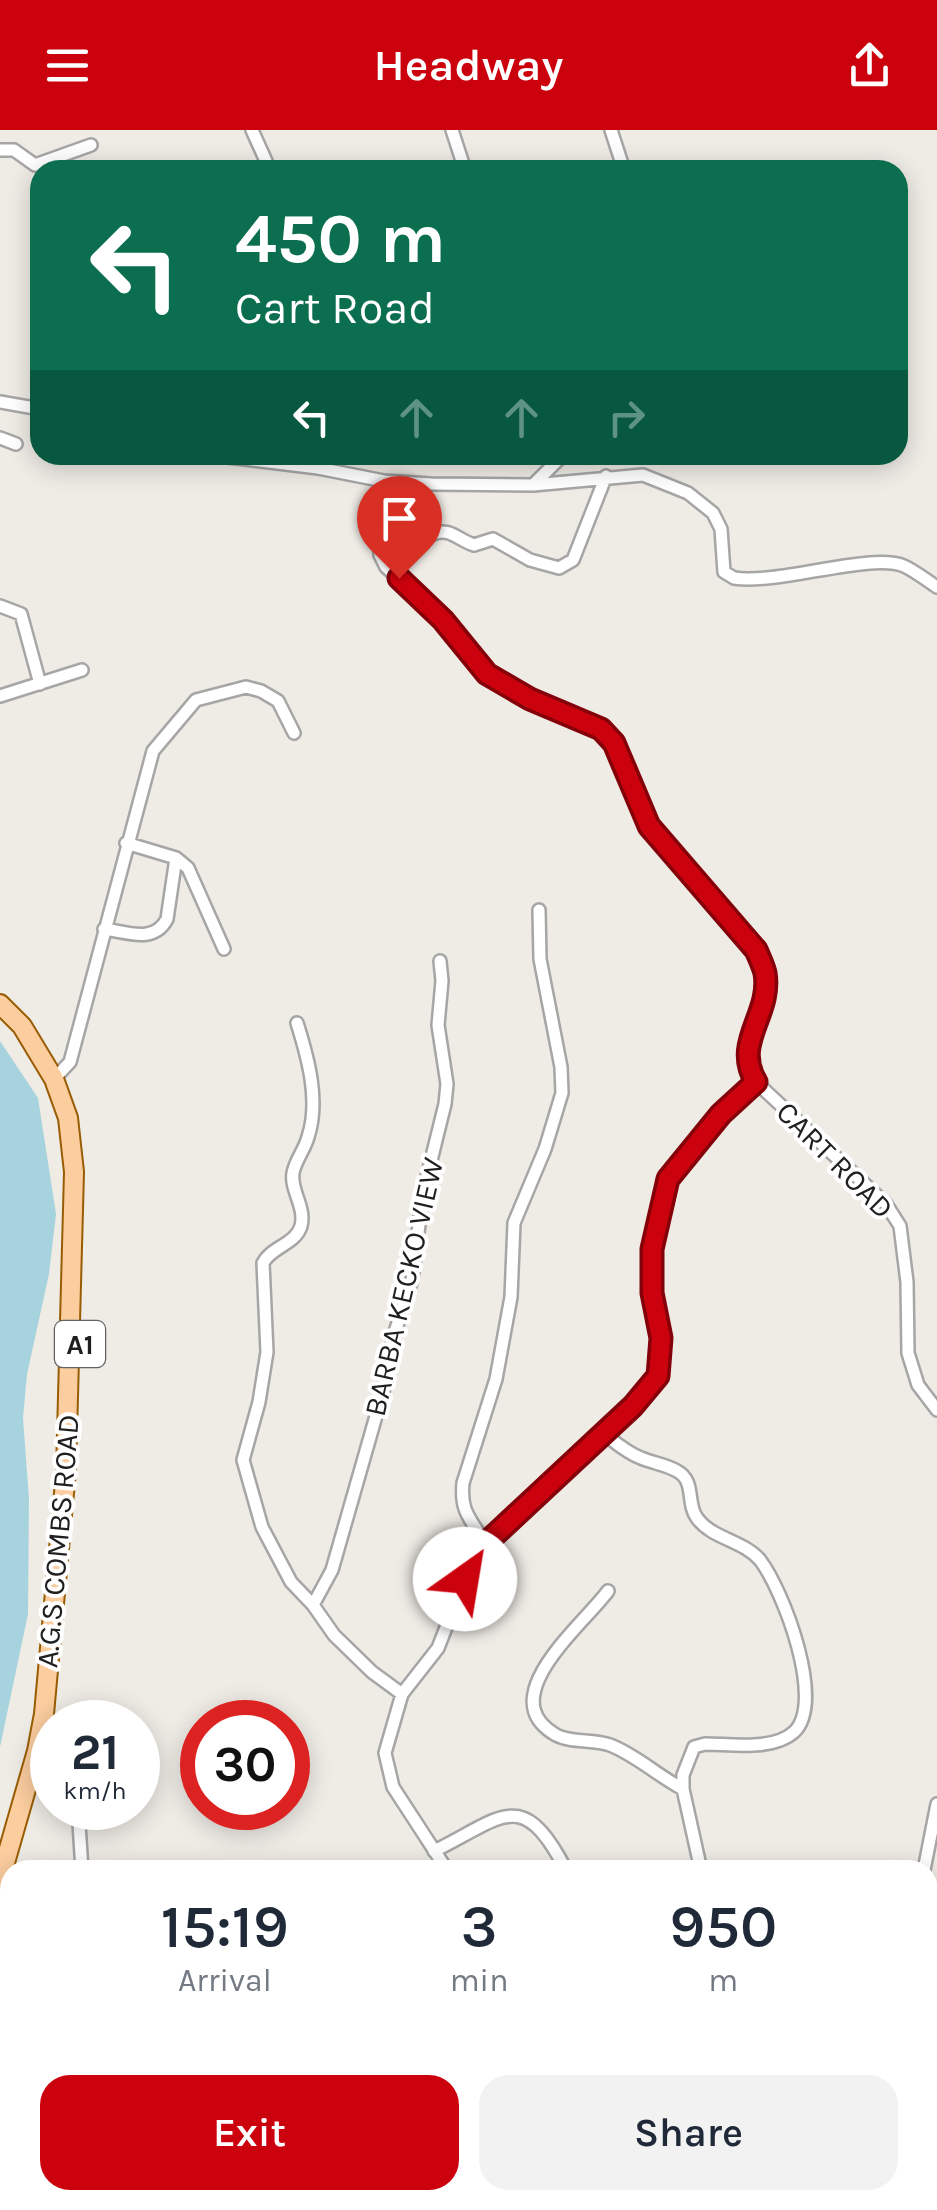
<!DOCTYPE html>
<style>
:root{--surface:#fff;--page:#f2f2f3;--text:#1f2937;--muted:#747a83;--accent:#cb020e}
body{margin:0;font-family:Karla,sans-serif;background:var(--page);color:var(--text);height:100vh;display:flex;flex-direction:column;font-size:38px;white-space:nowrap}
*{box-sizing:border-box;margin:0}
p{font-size:32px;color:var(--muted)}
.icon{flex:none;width:55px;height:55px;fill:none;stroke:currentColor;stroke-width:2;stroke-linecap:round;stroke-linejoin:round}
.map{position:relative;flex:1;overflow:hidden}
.details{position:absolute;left:0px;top:1730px;width:938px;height:350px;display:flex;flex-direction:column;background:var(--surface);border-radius:30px 30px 0 0;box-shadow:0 5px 25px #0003}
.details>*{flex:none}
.hud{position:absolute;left:30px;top:30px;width:878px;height:305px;border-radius:30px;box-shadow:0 5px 25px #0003;background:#0b6e4f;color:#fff;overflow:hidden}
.speed{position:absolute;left:30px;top:1570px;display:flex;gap:20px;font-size:50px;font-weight:700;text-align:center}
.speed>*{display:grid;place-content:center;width:130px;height:130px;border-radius:50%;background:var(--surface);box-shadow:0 5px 25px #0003;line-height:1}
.speed small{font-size:25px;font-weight:400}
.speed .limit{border:15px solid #d22;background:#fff;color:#111}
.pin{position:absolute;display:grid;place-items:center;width:85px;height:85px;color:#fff;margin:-102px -42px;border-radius:50% 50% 50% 0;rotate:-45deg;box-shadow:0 0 10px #0007}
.pin .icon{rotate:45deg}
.me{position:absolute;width:110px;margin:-55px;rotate:32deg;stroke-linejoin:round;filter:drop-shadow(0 0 8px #0008)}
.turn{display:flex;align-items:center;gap:35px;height:210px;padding:0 40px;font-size:45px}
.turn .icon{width:130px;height:130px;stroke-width:2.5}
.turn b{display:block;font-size:70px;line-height:85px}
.lanes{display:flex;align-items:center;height:95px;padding:0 40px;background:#0003;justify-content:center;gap:50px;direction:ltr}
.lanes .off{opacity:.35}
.eta{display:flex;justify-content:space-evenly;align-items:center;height:170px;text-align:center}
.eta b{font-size:60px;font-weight:600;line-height:70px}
.action{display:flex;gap:20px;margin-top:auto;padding:20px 40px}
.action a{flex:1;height:115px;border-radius:30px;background:var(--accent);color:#fff;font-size:40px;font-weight:600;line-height:115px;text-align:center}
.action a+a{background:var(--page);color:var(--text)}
header{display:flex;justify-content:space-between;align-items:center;height:130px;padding:0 40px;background:var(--accent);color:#fff;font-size:45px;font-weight:600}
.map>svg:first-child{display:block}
</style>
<header><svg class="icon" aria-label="menu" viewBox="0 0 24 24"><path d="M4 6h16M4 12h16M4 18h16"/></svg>Headway<svg class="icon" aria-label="share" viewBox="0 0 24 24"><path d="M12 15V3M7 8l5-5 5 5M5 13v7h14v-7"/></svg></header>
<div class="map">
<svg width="937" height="2080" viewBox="0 0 937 2080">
<rect width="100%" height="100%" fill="#efebe5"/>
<!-- water -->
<path fill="#a6d3dd" d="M0 911 38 968 56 1084 49 1144 27 1244 23 1288 29 1369 28 1484 0 1617Z"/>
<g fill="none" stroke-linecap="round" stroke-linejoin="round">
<defs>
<path id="street" d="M252 0 270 40
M452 0 465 40
M611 0 624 40
M0 20H14L35 35 91 15
M0 272 40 279
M0 308 16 314
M211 325 318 338 384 351 431 354 533 355 643 345 688 363 713 383 721 399 724 442 734 448C778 455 872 422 904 436 915 441 926 450 937 457
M384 351 379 397 380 425 386 437 443 489 487 544 530 569 601 599 613 613 649 696 755 820C758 827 763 835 765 843 772 885 732 912 756 952L886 1074 900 1096 907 1152 908 1223 918 1255 937 1280
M533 355 563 325
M433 404C450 397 458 410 474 415L493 409 530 430 559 438 573 430 606 346
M0 476 21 484 40 554
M0 566 82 540
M126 713 176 728 188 738 224 819
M104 799C127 802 154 814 167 789L176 728
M297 893C308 928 320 971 308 1007 305 1019 295 1031 293 1043 290 1060 306 1077 301 1096 296 1114 271 1117 263 1133L267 1222 259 1272 243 1330 262 1397 291 1452 313 1475 334 1505 372 1542 402 1564
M54 949 70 932 153 621 196 570 246 557 261 561 278 571 294 603
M603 1303C615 1312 627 1323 641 1328 653 1333 667 1335 677 1341 696 1351 686 1374 697 1388 712 1409 743 1410 760 1430 783 1460 826 1572 794 1602 773 1621 731 1614 705 1614L694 1617 683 1645V1659L701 1740
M485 1414C472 1389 460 1384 463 1353L496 1249 511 1167 514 1093 545 1019 562 963 561 937 540 829 539 780
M608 1461C583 1495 491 1568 556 1605 571 1613 593 1609 610 1615 636 1625 658 1646 683 1659
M313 1475 332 1440 384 1258 394 1205 412 1150 423 1063 445 974 447 954 438 895 442 851 440 831
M78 1678 82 1740
M434 1721C502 1688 522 1655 566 1740
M447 1740 393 1657 385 1623 402 1564 438 1518 465 1449 485 1414 633 1276 658 1246 661 1208 652 1163 653 1119 668 1049 721 983 756 952
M924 1740 937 1674
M928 1807 937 1830
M928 1919 937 1916
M928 2009 937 2004
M104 2070 107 2080
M738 2070 749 2080
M180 2080 183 2070
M402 2080 403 2070
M602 2080 605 2070"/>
<path id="primary" d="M0 874 22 896 54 949 68 988 74 1042 66 1341 44 1584 37 1621 0 1750"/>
</defs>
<!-- street casing -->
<use href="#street" stroke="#a6a6a6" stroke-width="16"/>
<!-- primary casing -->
<use href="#primary" stroke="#985d02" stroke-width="22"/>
<!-- street -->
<use href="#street" stroke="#fff" stroke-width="11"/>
<!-- primary -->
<use href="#primary" stroke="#fbcd9f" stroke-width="18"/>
</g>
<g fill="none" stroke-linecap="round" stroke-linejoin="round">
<defs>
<path id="route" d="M399 448 443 490 487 544 530 569 601 599 614 613 649 696 756 820C759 827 763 835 765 843 772 885 732 912 756 952L721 984 668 1049 652 1119V1163L661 1208 658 1246 633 1276 485 1414 465 1449"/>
</defs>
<!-- route casing -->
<use href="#route" stroke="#840109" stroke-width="25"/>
<!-- route -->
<use href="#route" stroke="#cb020e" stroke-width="18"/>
</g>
<g text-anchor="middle" stroke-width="8" stroke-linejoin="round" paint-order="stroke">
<!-- shield labels -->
<rect fill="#fff" stroke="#626262" stroke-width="2.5" x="55" y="1191" width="50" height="46" rx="8"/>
<g font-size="28" font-weight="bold" fill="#1f1f1f">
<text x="80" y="1224">A1</text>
</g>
<!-- street labels -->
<g font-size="30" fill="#1f1f1f" stroke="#fff">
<text transform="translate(835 1030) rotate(45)" y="10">CART ROAD</text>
<text transform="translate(404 1157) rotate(-77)" y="10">BARBA KECKO VIEW</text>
<text transform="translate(58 1411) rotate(-85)" y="10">A.G.S COMBS ROAD</text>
</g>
</g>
</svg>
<div class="speed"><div>21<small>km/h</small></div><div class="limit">30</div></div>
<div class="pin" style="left:399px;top:448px;background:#d93025"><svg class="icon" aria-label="arrive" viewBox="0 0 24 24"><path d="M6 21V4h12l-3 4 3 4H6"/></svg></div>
<svg class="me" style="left:465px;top:1449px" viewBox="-20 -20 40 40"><circle r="19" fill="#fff"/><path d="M0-13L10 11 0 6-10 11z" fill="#cb020e"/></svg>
<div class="hud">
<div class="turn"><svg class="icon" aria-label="left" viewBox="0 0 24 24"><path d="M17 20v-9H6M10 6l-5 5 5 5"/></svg><div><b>450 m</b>Cart Road</div></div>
<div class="lanes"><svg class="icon" aria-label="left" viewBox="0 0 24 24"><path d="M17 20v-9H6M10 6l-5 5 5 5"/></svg><svg class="icon off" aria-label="ahead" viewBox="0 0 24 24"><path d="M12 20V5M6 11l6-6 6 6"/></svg><svg class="icon off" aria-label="ahead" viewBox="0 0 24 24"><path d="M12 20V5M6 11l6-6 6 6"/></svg><svg class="icon off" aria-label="right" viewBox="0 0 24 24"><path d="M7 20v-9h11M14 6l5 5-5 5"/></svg></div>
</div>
<section class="details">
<div class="eta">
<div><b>15:19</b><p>Arrival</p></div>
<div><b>3</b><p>min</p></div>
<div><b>950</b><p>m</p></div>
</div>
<div class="action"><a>Exit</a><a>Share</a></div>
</section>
</div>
